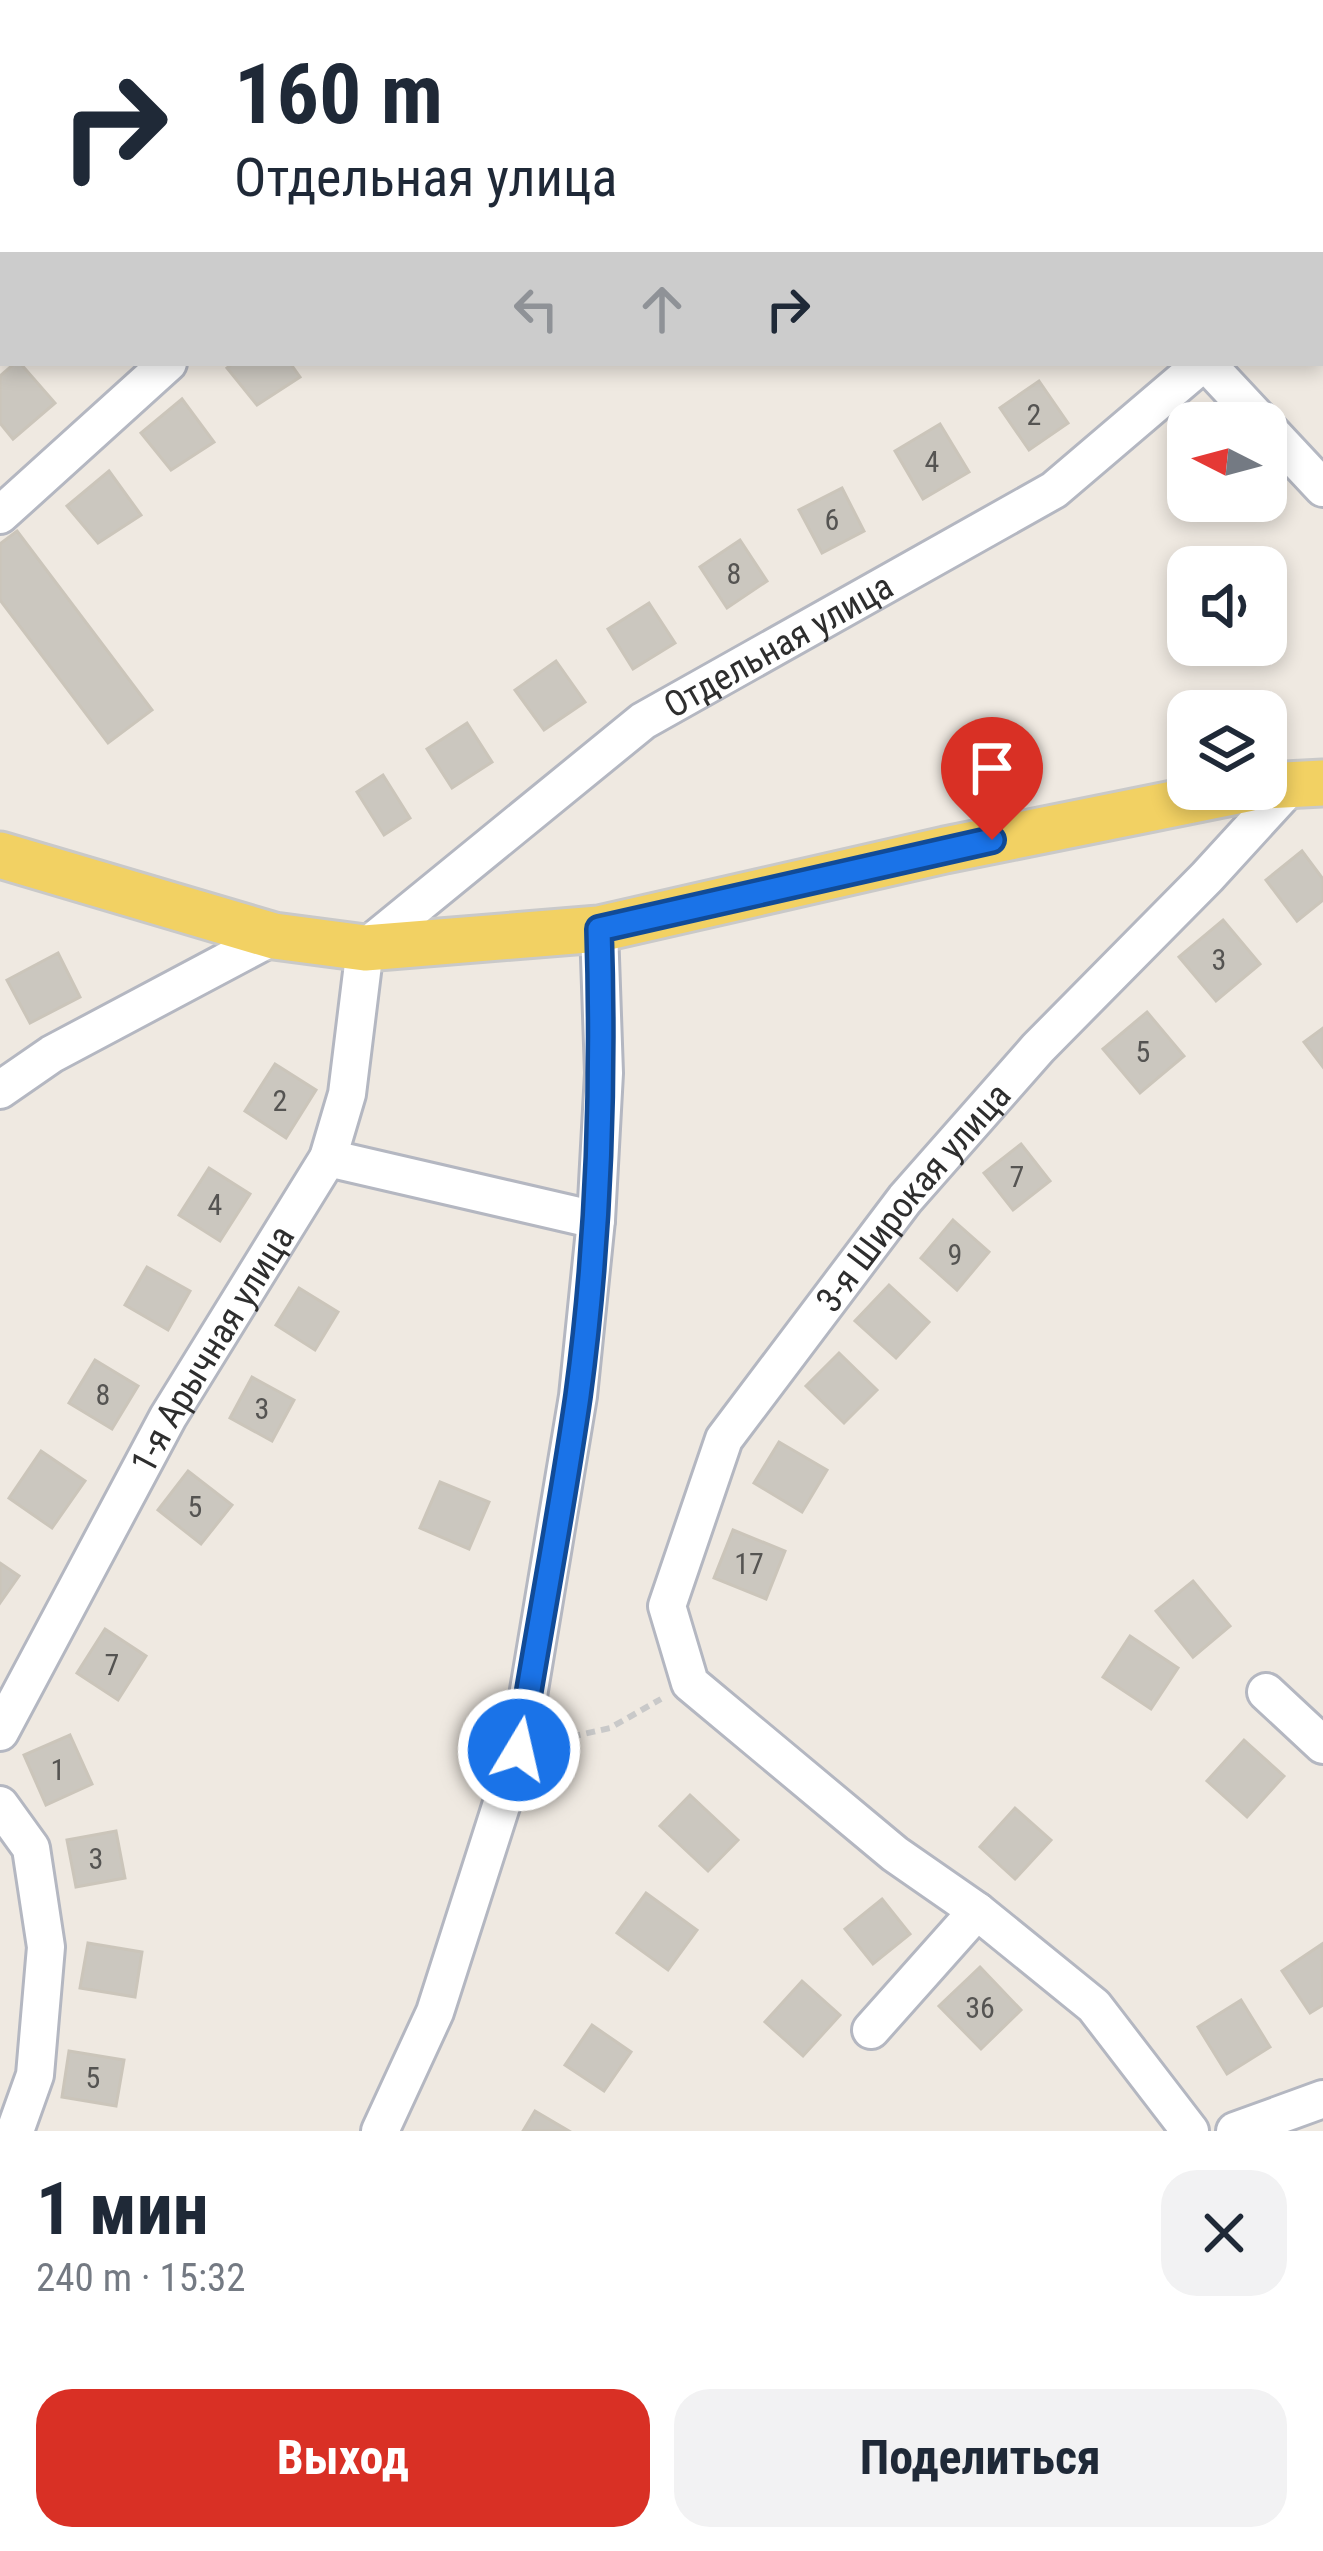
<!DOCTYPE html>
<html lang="ru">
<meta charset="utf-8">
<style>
:root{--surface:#fff;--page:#f2f2f3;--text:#1f2937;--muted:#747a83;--accent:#d93025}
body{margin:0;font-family:"Roboto Condensed",sans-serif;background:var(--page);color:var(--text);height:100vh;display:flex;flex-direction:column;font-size:45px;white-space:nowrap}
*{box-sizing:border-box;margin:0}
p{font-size:39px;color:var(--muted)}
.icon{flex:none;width:66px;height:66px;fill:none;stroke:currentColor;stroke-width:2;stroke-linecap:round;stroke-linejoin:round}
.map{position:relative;height:2131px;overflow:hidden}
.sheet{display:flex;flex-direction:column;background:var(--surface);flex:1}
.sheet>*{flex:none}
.banner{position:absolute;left:0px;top:0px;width:1323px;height:366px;box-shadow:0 6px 18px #0003;background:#fff;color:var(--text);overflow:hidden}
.needle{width:78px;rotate:276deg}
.controls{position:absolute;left:1167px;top:402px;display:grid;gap:24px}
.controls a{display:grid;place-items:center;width:120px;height:120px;border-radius:24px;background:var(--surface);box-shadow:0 6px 18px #0003;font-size:60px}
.pin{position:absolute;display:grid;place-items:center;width:102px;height:102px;color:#fff;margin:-123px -51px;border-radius:50% 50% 50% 0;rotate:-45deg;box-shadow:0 0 12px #0007}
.pin .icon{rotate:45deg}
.me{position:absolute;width:132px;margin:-66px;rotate:9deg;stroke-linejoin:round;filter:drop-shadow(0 0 9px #0008)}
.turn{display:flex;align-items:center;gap:42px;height:252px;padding:0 36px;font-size:54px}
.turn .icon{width:156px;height:156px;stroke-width:2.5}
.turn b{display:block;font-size:84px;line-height:102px}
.lanes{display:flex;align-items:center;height:114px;padding:0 36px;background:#0003;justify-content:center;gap:60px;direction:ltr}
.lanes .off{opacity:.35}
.round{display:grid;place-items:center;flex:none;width:126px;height:126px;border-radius:36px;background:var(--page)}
.headline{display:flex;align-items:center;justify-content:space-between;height:204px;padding:0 36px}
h1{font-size:72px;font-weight:700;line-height:90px}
.button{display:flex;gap:24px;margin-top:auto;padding:24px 36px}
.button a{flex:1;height:138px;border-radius:36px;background:var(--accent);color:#fff;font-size:48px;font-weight:700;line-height:138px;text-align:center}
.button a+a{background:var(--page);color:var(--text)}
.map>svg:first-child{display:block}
</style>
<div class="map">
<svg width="1323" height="2131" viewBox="0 0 1323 2131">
<rect width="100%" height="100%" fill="#efe9e1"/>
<!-- building -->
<path fill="#cbc7bf" stroke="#cbc5ba" stroke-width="3" d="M15 363H20L55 403 13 439 0 423V376Z
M233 363H290L300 377 257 405 227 368Z
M1039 381 1068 423 1029 450 1000 408Z
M182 399 214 442 171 470 141 433Z
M940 424 969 472 923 499 895 451Z
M109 471 141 515 98 543 67 506Z
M842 488 864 531 822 553 799 510Z
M17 531 152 710 108 743 0 600V544Z
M740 540 767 581 727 608 700 567Z
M649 603 675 643 633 669 608 629Z
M556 661 585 702 544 730 515 690Z
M467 723 492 762 452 788 427 749Z
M383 775 410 818 384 835 357 792Z
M1302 851 1323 879V900L1297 921 1266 880Z
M1223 920 1260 964 1216 1001 1179 957Z
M58 953 80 997 30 1023 7 980Z
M1147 1012 1184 1056 1140 1093 1103 1049Z
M1323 1028V1067L1304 1042Z
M275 1064 316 1090 286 1138 245 1111Z
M1021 1144 1050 1181 1013 1210 984 1173Z
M209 1168 250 1194 220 1241 179 1215Z
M953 1220 989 1252 957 1290 921 1258Z
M147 1267 190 1291 168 1330 125 1305Z
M889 1285 929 1322 896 1358 855 1321Z
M299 1288 338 1312 315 1350 276 1325Z
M839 1353 877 1390 844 1423 806 1386Z
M95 1360 138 1386 112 1429 69 1403Z
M252 1377 294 1400 272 1441 230 1418Z
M779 1442 827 1470 802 1512 754 1483Z
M41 1451 85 1481 52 1528 9 1498Z
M188 1471 232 1505 201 1544 158 1510Z
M440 1482 489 1502 469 1549 420 1528Z
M733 1530 785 1551 766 1599 714 1578Z
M0 1563 19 1576 0 1603Z
M1193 1581 1230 1626 1193 1657 1156 1611Z
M105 1629 146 1656 118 1700 77 1673Z
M1130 1636 1178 1668 1151 1709 1103 1677Z
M70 1735 92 1784 46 1805 24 1755Z
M1244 1740 1284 1776 1247 1817 1207 1781Z
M690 1795 738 1840 708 1871 660 1826Z
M1015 1808 1051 1840 1015 1879 980 1847Z
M116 1831 125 1878 76 1887 67 1840Z
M646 1893 697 1930 668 1970 617 1933Z
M882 1899 910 1934 873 1964 845 1929Z
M88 1943 142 1952 135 1997 80 1988Z
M1322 1944 1323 2005 1310 2013 1282 1971Z
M980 1967 1021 2010 981 2049 939 2006Z
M802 1981 840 2015 803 2056 765 2022Z
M1241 2000 1270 2047 1227 2074 1198 2027Z
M592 2025 631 2052 604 2091 565 2065Z
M69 2051 124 2060 116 2106 62 2097Z
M535 2111 569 2131H523Z"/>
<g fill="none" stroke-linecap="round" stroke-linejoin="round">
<defs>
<g id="minor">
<path d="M891 0 894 3"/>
<path d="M1320 186 1323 180"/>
<path d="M1206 363 1262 423"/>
<path d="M1266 427 1323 488"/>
<path d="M0 515 168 363"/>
<path d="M0 1090 52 1054 274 936"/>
<path d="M328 1158 596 1220"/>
<path d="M1266 1692 1323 1745"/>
<path id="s1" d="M0 1732 168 1417 328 1158 347 1094 365 948 643 721 1054 490 1203 363"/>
<path d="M0 1805 31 1848 46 1947 35 2075 15 2131"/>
<path d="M871 2030 977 1911"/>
<path d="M380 2131 435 2012 519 1750 578 1396 596 1220 604 1073 599 929"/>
<path id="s2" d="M1190 2131 1094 2006 977 1911 895 1854 690 1683 667 1606 724 1439 905 1199 1038 1048 1207 877 1294 782"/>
<path d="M1235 2131 1323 2099"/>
</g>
<path id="major" d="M1266 786 1323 783
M0 855 274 936 365 948 599 929 945 850 1247 789"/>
</defs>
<!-- minor casing -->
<use href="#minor" stroke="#b4b7c1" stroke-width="42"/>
<!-- major casing -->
<use href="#major" stroke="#c9c9c9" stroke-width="51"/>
<!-- path -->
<path stroke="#c9c9c9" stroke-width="6" stroke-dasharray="9 6" stroke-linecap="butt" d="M557 1740 610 1728 661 1699"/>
<!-- minor -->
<use href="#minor" stroke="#fff" stroke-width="36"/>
<!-- major -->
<use href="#major" stroke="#f2d163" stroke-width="45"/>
</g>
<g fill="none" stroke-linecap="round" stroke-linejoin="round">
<defs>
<path id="route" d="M519 1750C538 1632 561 1514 578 1396 599 1241 604 1086 599 929L992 840"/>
</defs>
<!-- route casing -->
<use href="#route" stroke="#114b97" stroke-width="30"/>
<!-- route -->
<use href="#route" stroke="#1a73e8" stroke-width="21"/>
</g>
<g text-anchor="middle" stroke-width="9" stroke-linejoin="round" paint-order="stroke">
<!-- number labels -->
<g font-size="30" fill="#555452">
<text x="1034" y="425">2</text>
<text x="932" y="472">4</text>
<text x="832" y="530">6</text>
<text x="734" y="584">8</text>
<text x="1219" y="970">3</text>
<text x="1143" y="1062">5</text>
<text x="280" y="1111">2</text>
<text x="1017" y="1187">7</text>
<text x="215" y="1215">4</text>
<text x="955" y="1265">9</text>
<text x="103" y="1405">8</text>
<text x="262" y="1419">3</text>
<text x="195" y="1517">5</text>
<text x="749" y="1574">17</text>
<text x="112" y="1675">7</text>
<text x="58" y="1780">1</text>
<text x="96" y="1869">3</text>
<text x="980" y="2018">36</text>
<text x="93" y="2088">5</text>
</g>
<!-- street labels -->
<g font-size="36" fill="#2e2e2e" stroke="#fff">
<text dy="13" stroke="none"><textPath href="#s1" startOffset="1389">Отдельная улица</textPath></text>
<text dy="13" stroke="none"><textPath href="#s2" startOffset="1239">3-я Широкая улица</textPath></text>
<text dy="13" stroke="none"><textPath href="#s1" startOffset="438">1-я Арычная улица</textPath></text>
</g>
</g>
</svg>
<div class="controls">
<a><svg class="needle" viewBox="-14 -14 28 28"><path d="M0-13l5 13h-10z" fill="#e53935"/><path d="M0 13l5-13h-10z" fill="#747a83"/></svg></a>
<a><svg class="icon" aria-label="sound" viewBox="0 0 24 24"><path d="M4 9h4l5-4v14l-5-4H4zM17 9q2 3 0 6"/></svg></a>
<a><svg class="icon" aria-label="layers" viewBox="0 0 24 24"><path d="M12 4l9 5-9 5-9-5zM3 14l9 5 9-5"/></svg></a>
</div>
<div class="pin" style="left:992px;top:840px;background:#d93025"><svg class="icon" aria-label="arrive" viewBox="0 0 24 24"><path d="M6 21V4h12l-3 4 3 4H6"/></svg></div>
<svg class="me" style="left:519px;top:1750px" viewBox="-20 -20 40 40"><circle r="17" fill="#1a73e8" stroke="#fff" stroke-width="3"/><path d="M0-11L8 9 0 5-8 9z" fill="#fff"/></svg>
<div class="banner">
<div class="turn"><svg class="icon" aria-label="right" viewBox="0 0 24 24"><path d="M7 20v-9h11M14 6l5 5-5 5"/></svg><div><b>160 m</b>Отдельная улица</div></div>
<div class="lanes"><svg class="icon off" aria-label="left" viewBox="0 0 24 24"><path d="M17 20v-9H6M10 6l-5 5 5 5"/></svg><svg class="icon off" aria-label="ahead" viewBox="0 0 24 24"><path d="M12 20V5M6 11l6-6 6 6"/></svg><svg class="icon" aria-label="right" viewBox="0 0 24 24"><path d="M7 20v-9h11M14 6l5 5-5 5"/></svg></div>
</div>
</div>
<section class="sheet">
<div class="headline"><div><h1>1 мин</h1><p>240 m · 15:32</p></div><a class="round"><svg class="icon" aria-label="close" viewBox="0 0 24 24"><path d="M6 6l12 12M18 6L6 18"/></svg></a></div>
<div class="button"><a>Выход</a><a>Поделиться</a></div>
</section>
